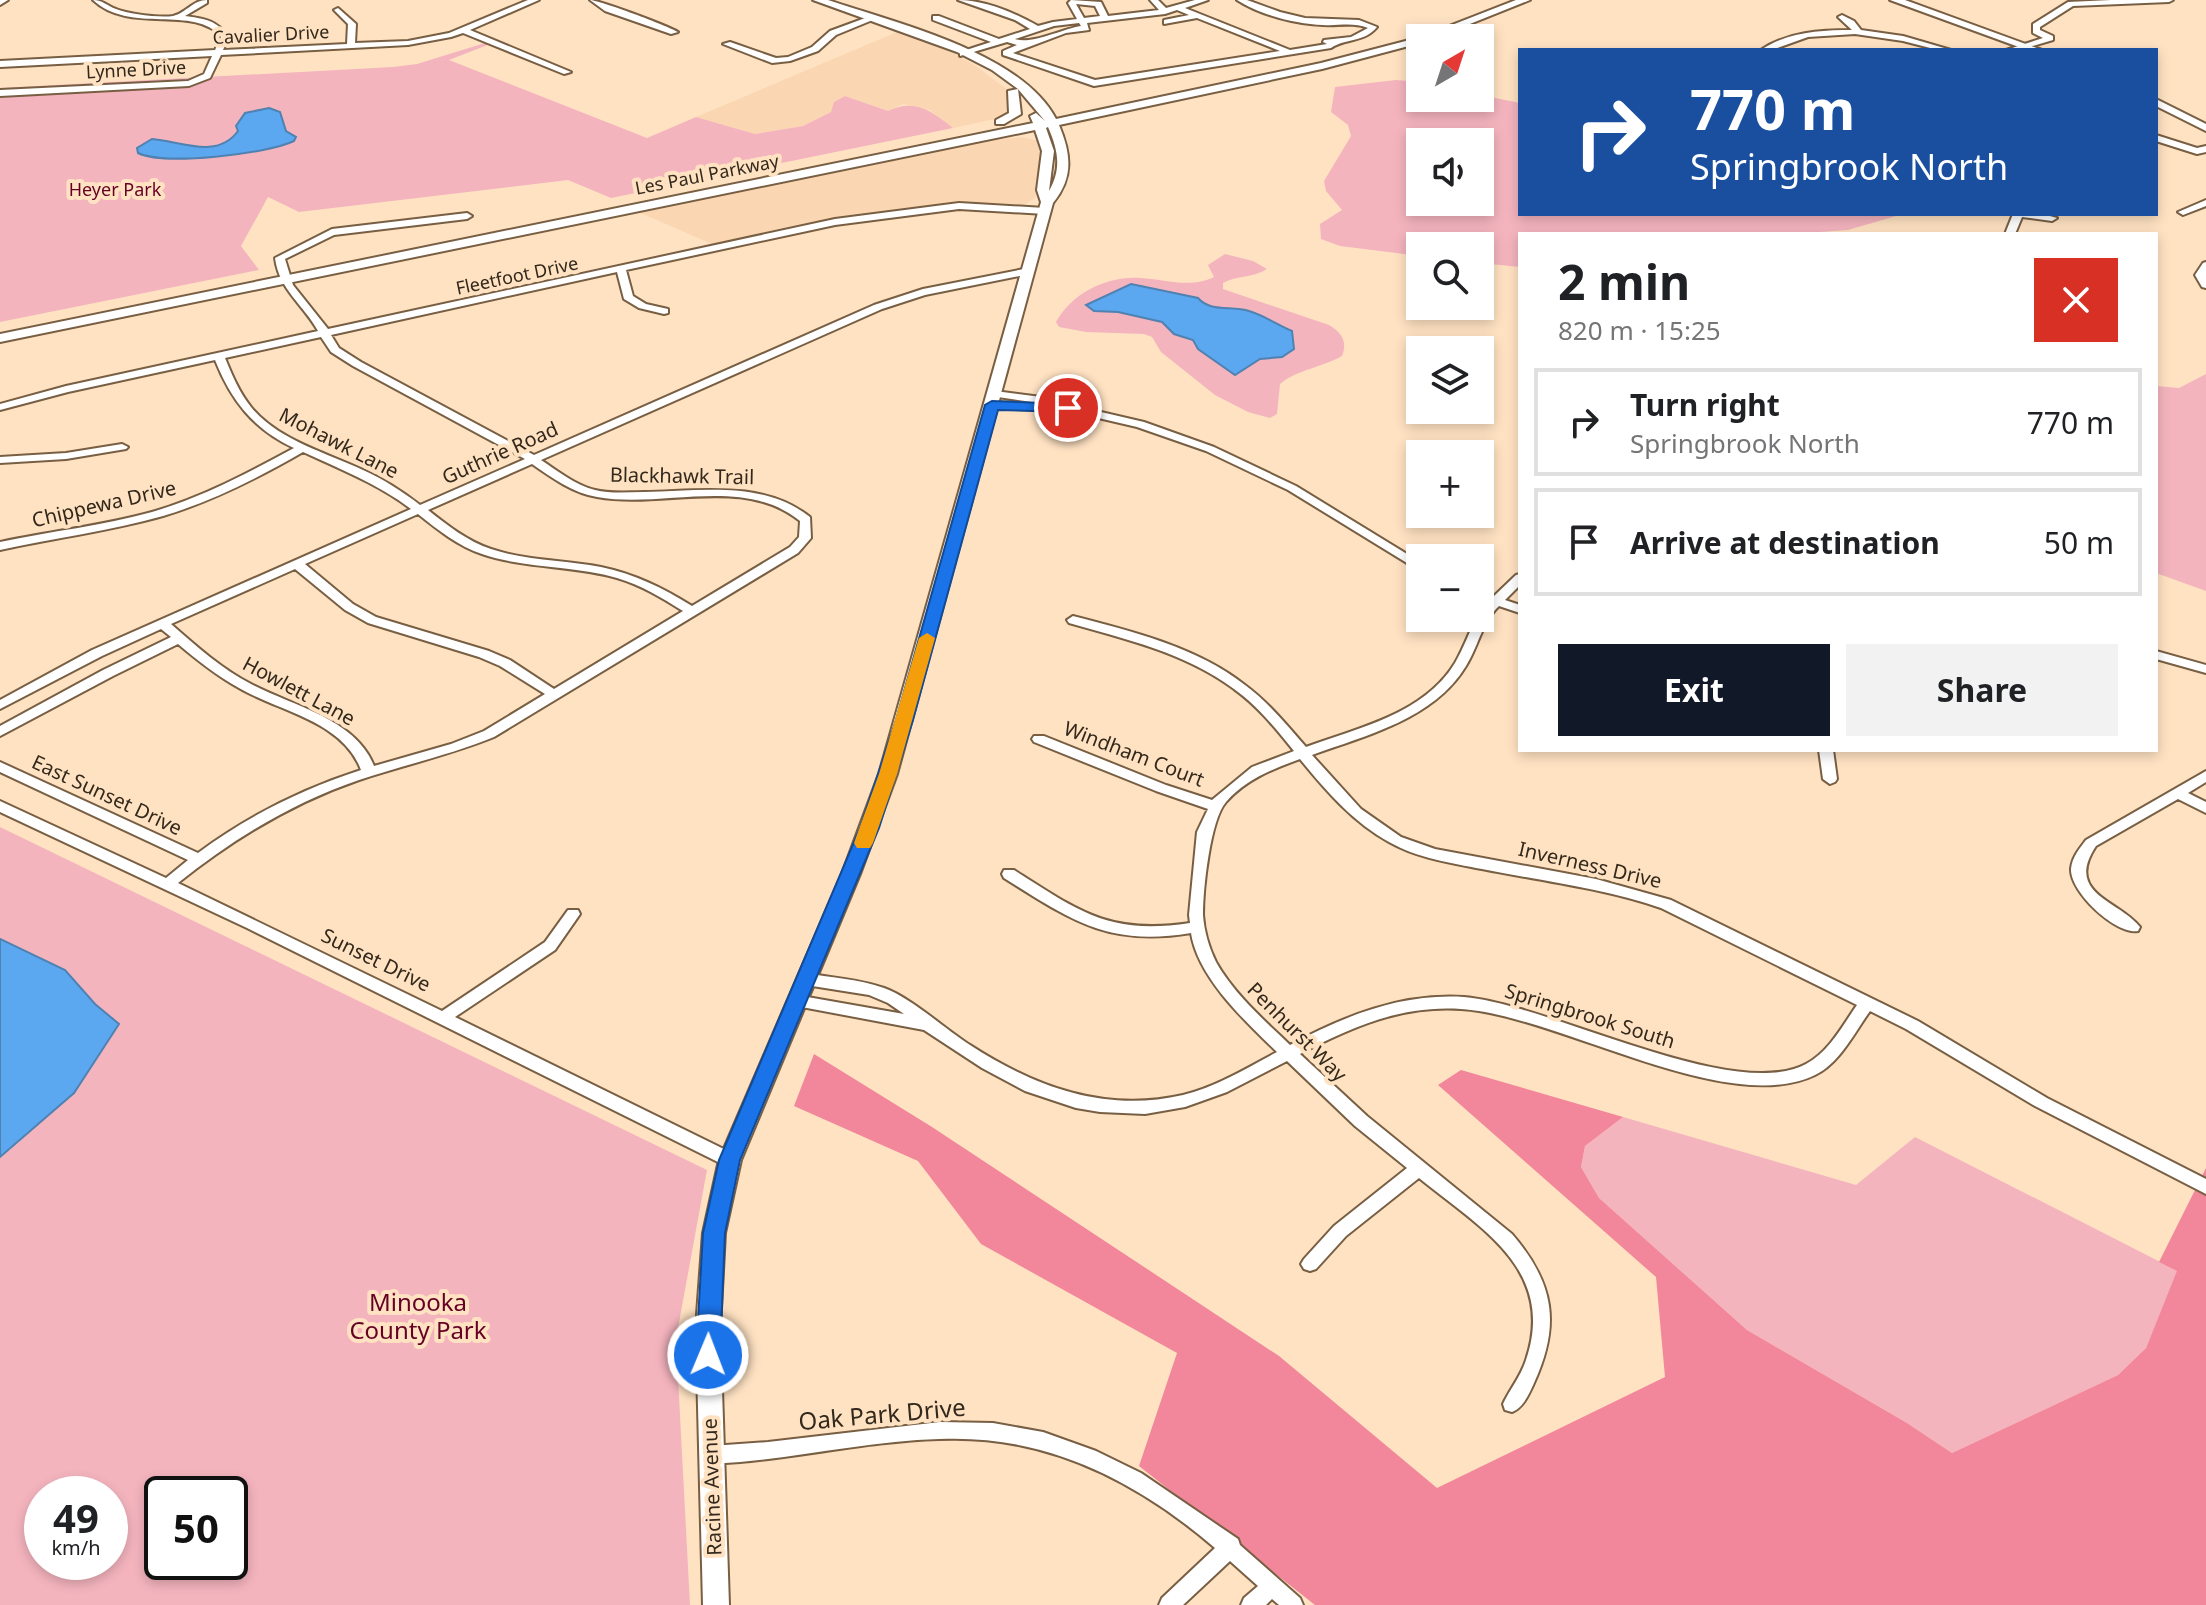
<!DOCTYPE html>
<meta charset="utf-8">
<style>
:root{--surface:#fff;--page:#f2f2f2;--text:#202124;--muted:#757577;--line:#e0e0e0;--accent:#111827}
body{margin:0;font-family:"Noto Sans",sans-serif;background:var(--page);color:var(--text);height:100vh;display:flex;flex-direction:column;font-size:30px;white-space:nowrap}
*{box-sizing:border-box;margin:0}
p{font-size:26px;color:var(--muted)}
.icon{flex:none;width:44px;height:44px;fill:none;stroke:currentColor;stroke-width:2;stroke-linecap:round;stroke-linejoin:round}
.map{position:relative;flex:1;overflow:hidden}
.panel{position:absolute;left:1518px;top:232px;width:640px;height:520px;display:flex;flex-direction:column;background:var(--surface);border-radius:0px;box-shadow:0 4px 12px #0003}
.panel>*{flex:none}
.top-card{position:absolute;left:1518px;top:48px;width:640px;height:168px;border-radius:0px;box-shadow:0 4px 12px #0003;background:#1a4fa0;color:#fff;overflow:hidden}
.needle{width:52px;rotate:39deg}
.fabs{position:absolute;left:1406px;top:24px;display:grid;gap:16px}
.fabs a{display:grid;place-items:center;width:88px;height:88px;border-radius:0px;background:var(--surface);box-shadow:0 4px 12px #0003;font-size:40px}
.speed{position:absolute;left:24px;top:1476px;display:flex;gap:16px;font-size:40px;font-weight:700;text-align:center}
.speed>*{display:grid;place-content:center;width:104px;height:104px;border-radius:50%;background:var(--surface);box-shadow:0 4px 12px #0003;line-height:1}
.speed small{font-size:20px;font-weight:400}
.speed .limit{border:4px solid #111;border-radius:12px;background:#fff;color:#111}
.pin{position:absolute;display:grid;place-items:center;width:68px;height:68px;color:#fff;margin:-34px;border:4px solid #fff;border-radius:50%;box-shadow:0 2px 8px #0007}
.me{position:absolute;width:88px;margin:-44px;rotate:1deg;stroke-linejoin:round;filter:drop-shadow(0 0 6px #0008)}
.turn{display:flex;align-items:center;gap:28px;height:168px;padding:0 40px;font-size:36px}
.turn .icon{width:104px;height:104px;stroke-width:2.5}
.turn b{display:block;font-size:56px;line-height:68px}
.round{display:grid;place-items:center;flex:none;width:84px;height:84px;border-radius:0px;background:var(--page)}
.overview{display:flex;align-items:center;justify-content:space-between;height:136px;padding:0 40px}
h1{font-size:48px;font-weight:700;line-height:60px}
.action{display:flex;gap:16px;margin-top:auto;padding:16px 40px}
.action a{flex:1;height:92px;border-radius:0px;background:var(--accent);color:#fff;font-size:32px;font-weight:700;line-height:92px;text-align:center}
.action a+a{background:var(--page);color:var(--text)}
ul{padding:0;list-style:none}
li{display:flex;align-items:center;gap:24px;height:108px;margin:0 16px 12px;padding:0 24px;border:4px solid var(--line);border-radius:0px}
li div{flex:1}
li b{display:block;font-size:30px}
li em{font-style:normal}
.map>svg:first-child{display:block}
</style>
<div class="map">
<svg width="2206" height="1605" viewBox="0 0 2206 1605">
<rect width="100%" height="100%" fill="#ffe2c2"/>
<!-- built -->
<path fill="#fad7b2" d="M897 32 953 53 976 66 1008 90 1014 111 1004 117 953 128 929 110 903 104 888 111 845 96 831 112 803 126 755 134 696 117Z
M1022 137 1039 141 1044 152 1042 176 1035 198 1024 205 963 203 863 214 714 245 634 210 975 142Z"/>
<!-- green -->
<path fill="#f4b4be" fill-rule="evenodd" d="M485 43 490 44 449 60 647 138 696 117 755 134 803 126 831 112 834 102 845 96 888 111C914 98 932 111 953 128L611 198 568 180 299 212 268 197 241 246 259 270 0 322V88L393 67 417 64Z
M1396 80 1420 82V98H1480V95L1520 103V214H1903L1848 230 1792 234H1520V267L1480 263V246H1420V256L1340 246 1321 239 1320 224 1342 210 1326 191 1324 181 1351 136 1348 125 1331 112 1335 87ZM1420 142H1480V202H1420Z
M1225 254 1253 261 1267 269C1254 278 1237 275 1223 283V289L1329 325C1341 332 1348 341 1342 356 1323 367 1296 370 1280 384L1277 414 1270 418 1248 412 1215 395 1161 352 1152 337 1144 334 1086 332 1059 327 1056 322C1072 293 1107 276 1140 278 1165 279 1190 289 1214 277L1208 265Z
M2206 374V591L2156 573V386L2179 388Z
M0 827 707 1170 676 1339 690 1605H0ZM42 1494H110V1562H42ZM162 1494H230V1562H162Z
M1623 1117 1856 1185 1915 1137 2178 1271 2146 1348 2118 1375 1952 1453 1907 1423 1747 1330 1599 1198 1581 1167 1585 1146Z"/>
<!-- forest -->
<path fill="#f2869a" d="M814 1054 932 1127 1279 1356 1437 1488 1665 1377 1656 1277 1438 1085 1461 1070 1623 1117 1585 1146 1581 1167 1599 1198 1747 1330 1907 1423 1952 1453 2118 1375 2146 1348 2177 1271 2159 1262 2206 1168V1605H1315L1139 1466 1177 1353 981 1244 918 1161 794 1106Z"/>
<!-- water -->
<path fill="#5ba8f1" stroke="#4f82b1" stroke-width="2" d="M269 108 280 112 286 131 296 137 294 141C267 154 164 166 138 153L137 148 152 139C180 141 217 160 238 131L236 126 245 113Z
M1131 284 1198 298C1211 313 1232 305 1249 311 1263 315 1278 325 1292 331L1294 349 1282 357 1260 359 1235 375 1198 349 1193 340 1174 334 1162 322 1118 312 1094 311 1086 305Z
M0 939 65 970 95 1004 119 1024 74 1093 0 1157Z"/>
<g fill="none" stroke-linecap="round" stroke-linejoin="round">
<defs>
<path id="minor" d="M0 0H8L0 5Z
M93 0C103 0 107 6 116 9 129 14 159 18 173 16 186 13 193 0 207 0V3L185 16C206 19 216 20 229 37L223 50 347 44 348 24 334 10 338 8 356 24 355 43 408 41 449 33 528 0H539L470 30 571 72 564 74 463 33 451 37 408 45 221 55 210 78 189 86 0 96V90L188 81 204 74 212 56 0 67V61L215 50 221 37C195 4 130 35 93 0Z
M590 0C599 0 668 26 678 32L671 34 605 11Z
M958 0C985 0 1015 13 1038 26L1053 22 1077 19 1068 3 1071 0 1101 2 1108 16 1159 10 1150 0H1158L1166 8 1195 0H1208L1185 8 1290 50 1327 44 1323 42 1324 40 1351 37 1368 28C1353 22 1339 26 1323 25 1296 24 1260 15 1237 0H1247L1280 12 1305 18 1359 20 1377 27C1364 43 1345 38 1331 48L1094 86 1003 55V51L1017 45 1007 42 960 56V52L991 42 933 20V16H939L999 39 1030 29 1015 20ZM1076 4 1095 6 1100 16 1084 18ZM1177 10 1189 15 1164 20V24L1197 18 1280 51 1095 80 1013 53 1066 33 1089 30 1087 23 1165 14ZM1079 23 1081 26C1062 29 1031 45 1015 39L1054 26Z
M2111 0H2173L2169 2 2073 6 2040 27V30L2053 36V40L2019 50H2006L2043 38 2033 33V24L2068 2Z
M1842 15 1854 21 1861 30 1903 36 1951 50H1938L1903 41 1855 34 1808 37 1772 50H1761C1787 32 1821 30 1852 30L1838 17Z
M868 17 875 19 836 35 818 51 790 61 772 63 723 44 730 42 776 58 788 57 812 47 830 31Z
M2156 135 2197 148 2206 146V152L2197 154 2156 141Z
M2206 200V206L2183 215 2178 212Z
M959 203 1045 208 1050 211 1045 214 959 209 835 225 626 270 633 296 646 304 668 309V313L664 314 639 308 624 299 617 272 331 335 339 348 361 362 534 455 874 305 923 289 1029 268 1034 271 1029 274 925 295 882 309 541 460C558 471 575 485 595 490 611 494 628 492 644 492 701 491 763 480 810 517L811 538 798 553 494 737C450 755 404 765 359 780 292 803 233 839 178 883L442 1011 545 942 568 910H578L580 914 555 950 455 1017 736 1155 738 1160 736 1165 730 1167 724 1165 247 928 0 812V801L166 878 188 860 0 772V762L198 853C248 816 302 789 361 770 343 721 280 712 239 688 217 676 197 660 178 644L113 676 0 736V726L103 670 171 637 161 629 102 656 0 709V700L92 650 411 509C378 484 340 469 303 452 258 478 213 501 163 516 110 531 54 538 0 550V542C51 531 102 526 152 512 203 497 248 473 294 448 253 429 231 400 215 360L68 392 0 410V404L66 386 318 331C304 305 279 290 275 258L332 229 467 213 472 216 467 219 334 235 285 259 293 285 328 329 835 219ZM321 337 331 352 353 366 525 459 420 505C402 491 383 479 363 470 325 452 278 440 251 407 239 392 232 375 225 358ZM532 464C552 478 573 493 597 497 663 509 743 475 800 521L799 537 790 547 692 606C663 588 635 574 601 567 565 560 527 561 491 549 467 541 447 525 428 510ZM418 514C438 530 458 546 482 554 525 569 573 565 617 578 641 585 662 598 683 611L554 689 510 660 489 651 376 617 353 604 305 564ZM295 569 345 610 368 623 479 657 500 666 545 694 484 731 451 744 374 766C355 718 292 706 251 684 222 669 196 646 171 624Z
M2013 214H2043L2057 218 2052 221 2022 217 2015 234H2005Z
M2206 262V288L2202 287 2195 275 2203 263Z
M995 391 1057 399 1071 405 1144 422 1214 447 1296 486 1420 562V571L1288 490 1206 451 1137 427 1064 410 1055 406V410L1051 411 988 407V403L992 402 1053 405 991 396 990 394Z
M122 444 128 447 126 449 66 459 0 463V457L66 453Z
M1520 574V585L1505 600 1520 605V613L1499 606C1482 622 1478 647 1466 666 1434 719 1367 735 1312 755L1361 809 1401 837 1435 849 1596 879 1671 900 1918 1021 2047 1098 2206 1179V1194L2035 1106 1906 1029 1870 1011C1854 1033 1840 1063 1815 1075 1726 1118 1558 1015 1461 1009 1402 1005 1351 1027 1300 1054L1367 1116 1512 1234C1554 1283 1561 1324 1534 1383 1529 1394 1523 1408 1512 1412L1505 1410 1503 1404C1510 1389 1521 1376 1526 1360 1557 1269 1479 1227 1419 1178L1346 1236 1316 1269 1310 1271 1304 1269 1301 1264 1304 1259 1334 1226 1407 1168 1355 1126 1287 1061 1227 1092 1185 1107 1145 1114 1100 1112 1076 1108 1025 1091 982 1068 924 1030 791 1005 788 1001 791 997 796 995 904 1014 888 1003 869 995 806 985 801 983 798 979 801 975 806 973C832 978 859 979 884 988 910 997 945 1029 970 1045 1035 1087 1105 1113 1183 1095 1216 1087 1247 1068 1277 1052 1246 1022 1198 978 1191 933 1108 947 1071 920 1004 878L1002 874 1004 870H1014C1080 912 1109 935 1190 923L1189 915 1197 832 1208 809 1156 791 1034 742 1032 739 1034 736H1044L1166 785 1212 800 1252 767 1294 751C1276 729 1258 706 1234 689 1186 653 1125 639 1069 623L1067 620 1073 616C1131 631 1197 647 1245 685 1268 702 1287 725 1306 747 1358 728 1424 714 1455 663 1463 649 1469 633 1476 618H1480V611L1488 602 1480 599V591L1494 596 1516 575ZM1300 759C1326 791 1353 822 1389 842 1417 858 1451 863 1482 869 1542 881 1603 888 1661 908L1857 1005C1843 1025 1829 1052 1806 1064 1733 1103 1549 1004 1464 997 1401 993 1344 1016 1290 1045 1264 1020 1234 994 1216 962 1209 948 1204 930 1203 915 1203 890 1210 820 1226 802 1246 779 1273 769 1300 759Z
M2156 651 2206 665V673L2156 659Z
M1819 750H1833L1837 779 1835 782 1830 784 1823 779Z
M2206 771V782L2188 793 2206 802V813L2178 799 2096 846C2064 894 2119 900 2140 927L2138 931C2116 935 2070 892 2071 869 2072 857 2080 848 2086 840Z
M940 1422 993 1423 1043 1432 1096 1451 1141 1473 1238 1539 1240 1545 1300 1598 1303 1605H1279L1272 1599 1266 1605H1241L1244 1598 1258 1586 1230 1561 1183 1605H1159L1162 1598 1215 1548C1136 1480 1045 1434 939 1439 873 1441 806 1456 740 1462L711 1464 704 1461 702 1455 704 1449 711 1446 768 1442Z"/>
<path id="major" d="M813 0H828C895 23 1021 52 1056 119L1321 63 1421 37 1516 0H1530L1435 38H1420V43L1322 69 1059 125C1071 154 1074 177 1053 203L897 774 860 874 741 1160 725 1233 720 1328 729 1605H703L696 1328 703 1233 719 1160 842 874 879 774 1041 202 1037 190 1042 151 1035 130 0 342V334L1033 123 1030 116 1036 113 1045 121 1018 89 1021 114 1004 124H996V120L1009 113 1008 91 1018 89 992 70 957 52ZM1048 127C1058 150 1062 168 1049 191L1054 151 1046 128Z
M1890 0H1905L2042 50H2027Z
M2156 99 2206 124V131L2156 106Z"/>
</defs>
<!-- minor casing -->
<use href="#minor" stroke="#785f43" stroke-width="4"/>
<!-- major casing -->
<use href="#major" stroke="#785f43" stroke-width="4"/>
<!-- minor -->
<use href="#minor" fill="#fff" fill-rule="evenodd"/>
<!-- major -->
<use href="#major" fill="#fff" fill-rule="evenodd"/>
</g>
<!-- route -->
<path fill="#1a73e8" stroke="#114b97" stroke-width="2" d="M992 401 1068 404 1075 408 1068 412 998 410 913 720 879 828 740 1160 725 1233 720 1355 716 1362 708 1365 700 1362 696 1355 703 1233 719 1160 860 828 896 720 985 405Z"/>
<!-- slow -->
<path fill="#f59e0b" d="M927 633 935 638 897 774 873 843 870 848H857L854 843 879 774 919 638Z"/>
<g text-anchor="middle" stroke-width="8" stroke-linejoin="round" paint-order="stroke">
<!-- far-street labels -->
<g font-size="18" fill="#32281c" stroke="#ffe2c2">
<text transform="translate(271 35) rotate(-3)" y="6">Cavalier Drive</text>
<text transform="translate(136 70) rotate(-3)" y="6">Lynne Drive</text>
<text transform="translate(707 175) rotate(-11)" y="6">Les Paul Parkway</text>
<text transform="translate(517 276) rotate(-12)" y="6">Fleetfoot Drive</text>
</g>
<!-- far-park labels -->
<g font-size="18" fill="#660126" stroke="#ffe2c2">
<text x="115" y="196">Heyer Park</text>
</g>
<!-- street labels -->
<g font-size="20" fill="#32281c" stroke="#ffe2c2">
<text transform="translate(339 443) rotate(27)" y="7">Mohawk Lane</text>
<text transform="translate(500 453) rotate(-24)" y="7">Guthrie Road</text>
<text transform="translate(682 476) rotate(1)" y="7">Blackhawk Trail</text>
<text transform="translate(104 504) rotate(-13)" y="7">Chippewa Drive</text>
<text transform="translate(299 691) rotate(28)" y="7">Howlett Lane</text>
<text transform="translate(1134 754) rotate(21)" y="7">Windham Court</text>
<text transform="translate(107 795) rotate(25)" y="7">East Sunset Drive</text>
<text transform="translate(1590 865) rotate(13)" y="7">Inverness Drive</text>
<text transform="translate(376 960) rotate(26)" y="7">Sunset Drive</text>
<text transform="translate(1590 1016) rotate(17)" y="7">Springbrook South</text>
<text transform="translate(1297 1032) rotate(45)" y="7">Penhurst Way</text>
<text transform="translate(712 1487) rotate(-92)" y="7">Racine Avenue</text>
</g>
<!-- near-park labels -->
<g font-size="24" fill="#660126" stroke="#ffe2c2">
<text x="418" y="1311">Minooka<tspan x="418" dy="28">County Park</tspan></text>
</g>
<!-- near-street labels -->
<g font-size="24" fill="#32281c" stroke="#ffe2c2">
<text transform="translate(882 1415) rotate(-5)" y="8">Oak Park Drive</text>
</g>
</g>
</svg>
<div class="fabs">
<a><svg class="needle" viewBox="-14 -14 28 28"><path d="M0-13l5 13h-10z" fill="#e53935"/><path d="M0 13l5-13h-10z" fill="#757577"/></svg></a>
<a><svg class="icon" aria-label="sound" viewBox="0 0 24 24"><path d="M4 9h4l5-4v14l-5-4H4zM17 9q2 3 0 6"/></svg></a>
<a><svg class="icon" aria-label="search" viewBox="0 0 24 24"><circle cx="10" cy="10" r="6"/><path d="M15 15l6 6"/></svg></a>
<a><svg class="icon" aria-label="layers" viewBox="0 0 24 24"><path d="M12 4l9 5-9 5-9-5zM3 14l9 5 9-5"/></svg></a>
<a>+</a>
<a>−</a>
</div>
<div class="speed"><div>49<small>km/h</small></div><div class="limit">50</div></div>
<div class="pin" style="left:1068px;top:408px;background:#d93025"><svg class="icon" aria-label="arrive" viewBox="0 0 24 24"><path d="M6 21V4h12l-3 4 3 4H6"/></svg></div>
<svg class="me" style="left:708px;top:1355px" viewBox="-20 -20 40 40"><circle r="17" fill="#1a73e8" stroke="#fff" stroke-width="3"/><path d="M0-11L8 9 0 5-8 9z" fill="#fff"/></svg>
<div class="top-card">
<div class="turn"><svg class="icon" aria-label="right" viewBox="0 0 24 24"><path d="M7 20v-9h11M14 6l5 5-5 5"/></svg><div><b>770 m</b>Springbrook North</div></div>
</div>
<section class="panel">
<div class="overview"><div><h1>2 min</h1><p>820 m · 15:25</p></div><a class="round" style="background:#d93025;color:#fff"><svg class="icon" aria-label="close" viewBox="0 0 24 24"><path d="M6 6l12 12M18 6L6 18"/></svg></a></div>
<ul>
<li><svg class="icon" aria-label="right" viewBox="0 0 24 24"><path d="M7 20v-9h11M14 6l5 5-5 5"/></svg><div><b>Turn right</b><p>Springbrook North</p></div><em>770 m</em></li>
<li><svg class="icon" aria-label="arrive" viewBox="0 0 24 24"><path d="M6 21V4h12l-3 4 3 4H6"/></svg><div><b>Arrive at destination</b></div><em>50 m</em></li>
</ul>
<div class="action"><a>Exit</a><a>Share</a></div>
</section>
</div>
